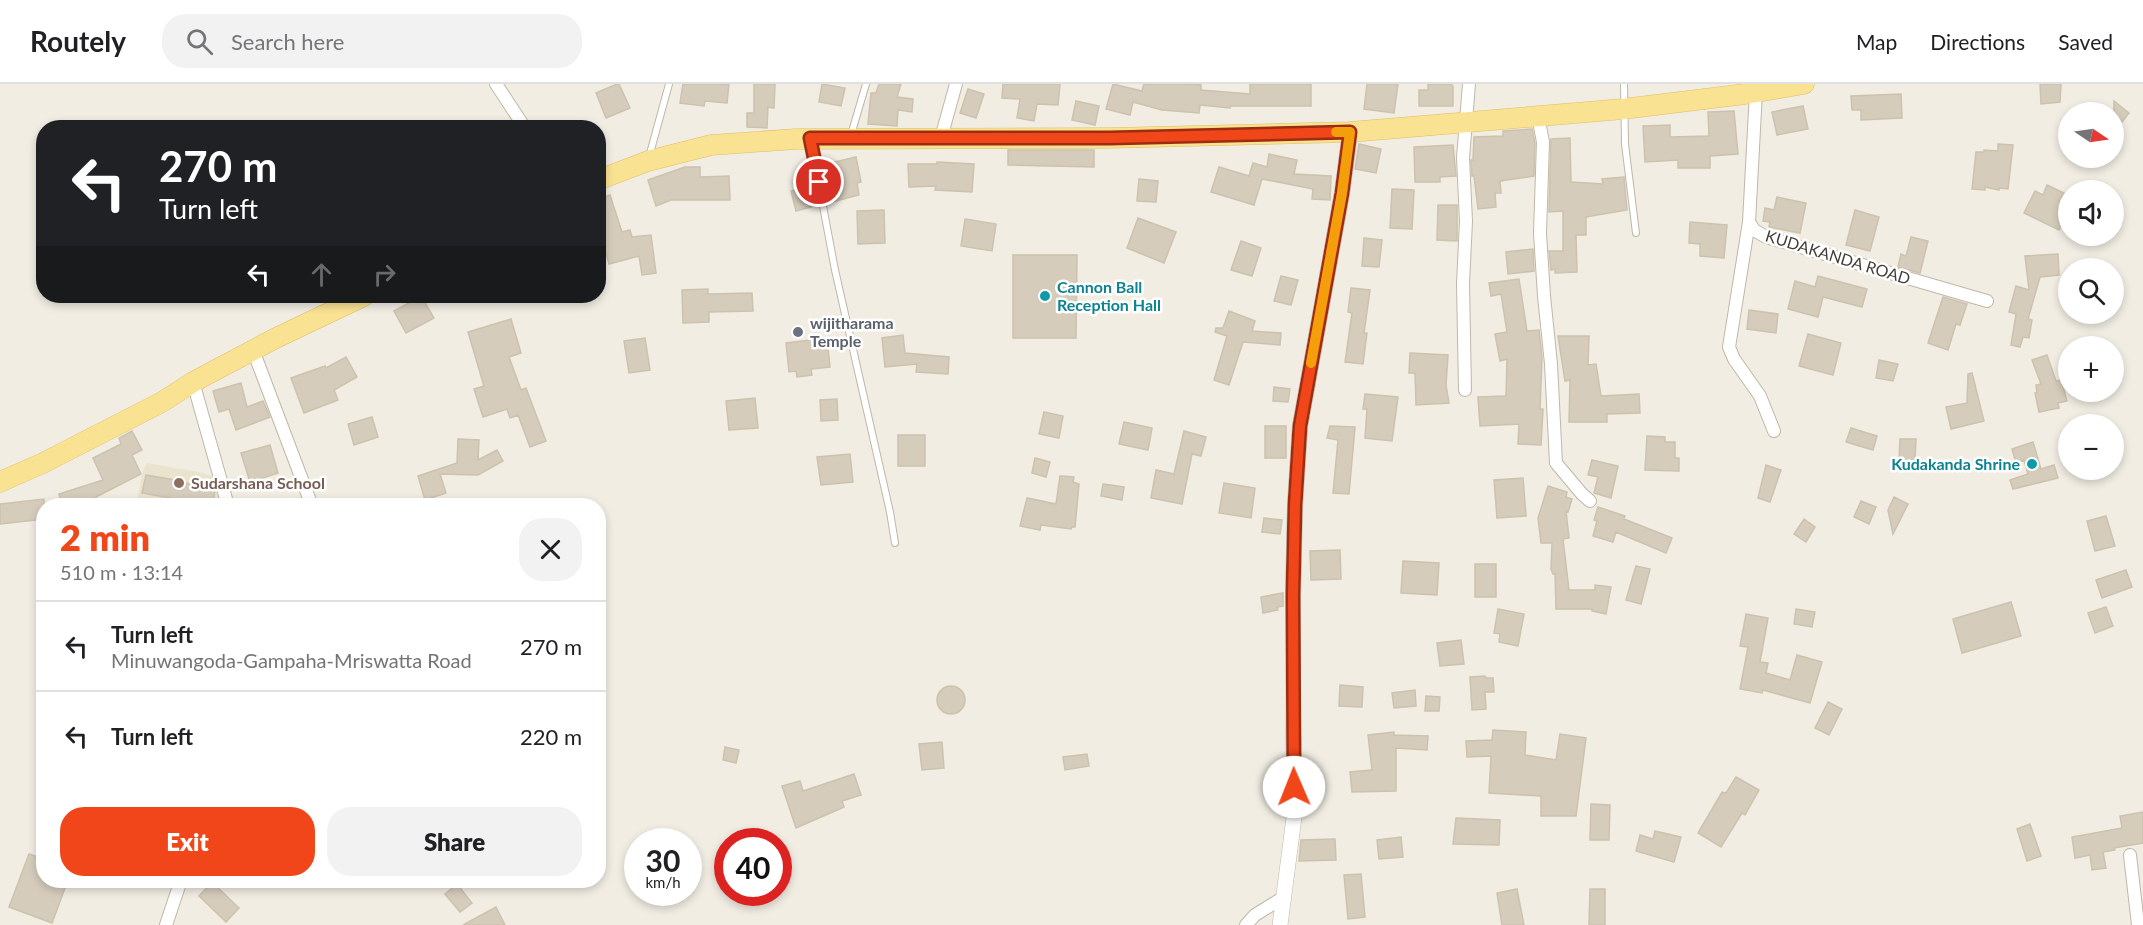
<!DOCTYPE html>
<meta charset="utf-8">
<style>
:root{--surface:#fff;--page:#f2f2f2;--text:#202124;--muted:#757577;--line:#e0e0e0;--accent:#f1451a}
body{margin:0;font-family:Lato,sans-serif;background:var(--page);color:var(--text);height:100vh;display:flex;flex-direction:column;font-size:22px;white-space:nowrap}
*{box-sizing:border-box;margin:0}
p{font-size:20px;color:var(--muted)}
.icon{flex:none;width:33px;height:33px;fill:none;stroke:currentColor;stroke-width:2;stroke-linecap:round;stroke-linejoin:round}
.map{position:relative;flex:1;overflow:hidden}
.drawer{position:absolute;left:36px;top:414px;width:570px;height:390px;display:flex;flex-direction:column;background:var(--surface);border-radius:24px;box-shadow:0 3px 9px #0003}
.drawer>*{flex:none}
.guide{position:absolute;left:36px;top:36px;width:570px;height:183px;border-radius:24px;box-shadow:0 3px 9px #0003;background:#202124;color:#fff;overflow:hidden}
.needle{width:39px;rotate:103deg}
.controls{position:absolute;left:2058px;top:18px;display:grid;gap:12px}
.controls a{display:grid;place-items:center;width:66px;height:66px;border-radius:50%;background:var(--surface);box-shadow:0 3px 9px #0003;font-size:30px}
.speed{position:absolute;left:624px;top:744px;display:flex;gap:12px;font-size:30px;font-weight:700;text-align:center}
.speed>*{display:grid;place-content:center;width:78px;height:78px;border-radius:50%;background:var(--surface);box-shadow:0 3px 9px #0003;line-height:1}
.speed small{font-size:15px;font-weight:400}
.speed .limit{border:9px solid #d22;background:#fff;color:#111}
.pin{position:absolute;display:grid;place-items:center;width:51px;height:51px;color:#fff;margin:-26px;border:3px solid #fff;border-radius:50%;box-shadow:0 2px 6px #0007}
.me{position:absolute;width:66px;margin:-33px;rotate:359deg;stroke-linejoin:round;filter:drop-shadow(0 0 4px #0008)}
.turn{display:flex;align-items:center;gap:21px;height:126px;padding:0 24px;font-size:27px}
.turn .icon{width:78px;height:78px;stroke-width:2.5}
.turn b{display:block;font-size:42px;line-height:51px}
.lanes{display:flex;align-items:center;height:57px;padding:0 24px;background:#0003;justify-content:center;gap:30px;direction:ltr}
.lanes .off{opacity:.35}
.round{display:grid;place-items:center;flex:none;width:63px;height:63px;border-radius:24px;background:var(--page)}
.summary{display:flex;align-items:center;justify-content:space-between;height:102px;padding:0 24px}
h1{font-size:36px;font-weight:800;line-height:45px;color:var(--accent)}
.action{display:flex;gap:12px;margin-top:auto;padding:12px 24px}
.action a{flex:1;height:69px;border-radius:24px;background:var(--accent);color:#fff;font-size:24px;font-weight:800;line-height:69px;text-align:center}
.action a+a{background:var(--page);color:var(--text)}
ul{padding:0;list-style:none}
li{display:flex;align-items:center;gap:18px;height:90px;padding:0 24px;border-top:2px solid var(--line)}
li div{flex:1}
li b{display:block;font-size:22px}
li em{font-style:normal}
header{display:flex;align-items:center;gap:36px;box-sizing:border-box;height:84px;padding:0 30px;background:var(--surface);border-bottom:2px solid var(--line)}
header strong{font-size:28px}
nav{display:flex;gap:33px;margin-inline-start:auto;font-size:21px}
.search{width:420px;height:54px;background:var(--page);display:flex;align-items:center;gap:15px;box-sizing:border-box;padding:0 21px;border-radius:24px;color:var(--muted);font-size:22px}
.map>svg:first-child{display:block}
</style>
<header>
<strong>Routely</strong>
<div class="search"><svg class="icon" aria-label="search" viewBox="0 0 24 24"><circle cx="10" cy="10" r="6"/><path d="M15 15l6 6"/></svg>Search here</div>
<nav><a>Map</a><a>Directions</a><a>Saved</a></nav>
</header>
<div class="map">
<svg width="2143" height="841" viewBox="0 0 2143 841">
<rect width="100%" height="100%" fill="#f1ede3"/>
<!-- education -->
<path fill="#eae3cd" d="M147 379 199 388 214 393 222 421H138L137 416 143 387Z"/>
<!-- building -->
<path fill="#d5ccbc" stroke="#ccc2ad" stroke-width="1.5" d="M617 0H619L630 24 606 34 596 9Z
M683 0H729L727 19 705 17 704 22 680 19Z
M754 0H775L774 24 768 23 767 44 747 43V29H754Z
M822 0 845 4 841 22 819 18Z
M879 0H901L897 13 913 15 912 28 898 26 897 42 868 40 871 9H876Z
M1003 0H1060L1058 21 1037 20 1034 37 1017 34 1020 15 1002 14Z
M1113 0 1142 7 1144 0H1190L1201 1V6L1250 10V0H1311V22H1231L1230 24 1200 21 1199 29 1162 26 1133 18 1130 31 1106 25Z
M1367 0H1398L1394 29 1364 25Z
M1428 0H1450L1453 2V22H1419V6H1428Z
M2040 0H2061L2060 18 2041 20Z
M968 5 984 10 976 34 960 29Z
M1901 10 1902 34 1861 36V26H1852L1851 12Z
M1076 17 1099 22 1095 41 1072 36Z
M2114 17 2129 29 2114 48Z
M1803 22 1808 45 1777 51 1772 28Z
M1734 27 1738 70 1710 72V84H1678V76L1645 78 1643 42 1670 41V53L1709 52 1708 28Z
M1532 45 1535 59 1534 92 1500 97 1501 109H1495L1496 123 1478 125 1474 92H1472L1471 76H1473L1474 53 1503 52V47Z
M1570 54 1571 98 1603 100 1602 95 1624 93 1627 126 1586 133V151H1576L1577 188 1555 189V185L1551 186 1549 167H1563V127L1549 128 1551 55Z
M1359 60 1381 65 1376 89 1355 85Z
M1998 60 2013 61 2008 105 1999 104V106L1985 103V106L1972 105 1976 68H1984V66L1998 67Z
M1453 61 1456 92 1440 93V98H1415L1414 63Z
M1008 66H1094V83L1008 81Z
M1269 70 1297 76 1294 90 1331 92 1330 116 1312 115 1313 105 1262 95 1254 121 1211 108 1219 83 1249 92 1253 79 1267 83Z
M856 73 861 98 857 99 859 111 828 119 824 100 830 99 826 80Z
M937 78 974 80 972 108 935 106 936 102 909 103 908 80H937Z
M685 83H700V93L729 92 730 116H671L656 122 648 96Z
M1139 95 1158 97 1156 118 1137 117Z
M2047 101 2064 109 2059 118 2068 123V142L2062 139 2059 146 2024 129 2035 107 2043 111Z
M814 102 818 121 796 127 791 107Z
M1392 105 1414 106 1412 145 1390 144Z
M610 111 622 148 630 146 632 153 651 151 656 189 642 191 639 172 609 180 598 140V115Z
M1777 113 1806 119 1800 149 1769 143 1770 138 1763 137 1765 124 1774 126Z
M1438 121H1457V157L1437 156Z
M884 126 885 159 858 160 857 127Z
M1855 126 1879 133 1870 167 1846 161Z
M1138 134 1176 148 1164 179 1127 164Z
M965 135 996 140 992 167 961 162Z
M1690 138 1727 141 1724 174 1700 172V160L1689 159Z
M1911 153 1928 157 1920 189 1898 183 1901 170 1906 172Z
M1364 154 1382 156 1379 183 1362 182Z
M1241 157 1261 164 1252 192 1231 186Z
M1533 165 1534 187 1508 190 1506 168Z
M2058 170 2059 191 2040 193 2028 235 2032 236 2029 254 2023 253 2020 263 2011 261 2016 230 2009 228 2016 202 2029 206 2025 172Z
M1013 171H1077L1076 254H1013Z
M1281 192 1298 196 1291 221 1274 217Z
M1818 192 1867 205 1862 223 1823 213 1818 233 1788 225 1795 197 1815 203Z
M1519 195 1527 247 1539 246 1542 274 1540 325H1543L1541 361 1518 360 1519 340 1480 342 1478 313 1506 312 1507 275 1500 277 1495 250 1507 248 1501 210 1491 212 1489 199Z
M1351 204 1370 206 1364 249H1367L1363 280 1345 278 1352 229 1348 228Z
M708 205V210L752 209 753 227 709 228V238L683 239 682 206Z
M421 212 434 234 406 249 394 227Z
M1943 213 1967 220 1960 241 1956 240 1948 266 1928 259Z
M1749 226 1778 230 1776 249 1747 245Z
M1229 227 1255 237 1252 247 1281 249 1280 261 1243 258 1229 301 1214 296 1227 252 1215 248 1216 244H1223Z
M511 235 521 269 509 273 521 306 526 304 546 357 530 363 518 331 510 334 507 325 483 333 474 305 484 302 468 248Z
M1808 250 1841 259 1833 291 1799 282Z
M903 251 905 269 949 273 948 290 916 288 917 280 885 283 882 254Z
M1558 252H1589L1588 281 1596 280 1601 312 1639 310 1640 329 1607 330V338H1569L1570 296 1565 297Z
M645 254 650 286 629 289 624 257Z
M827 254 830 283 811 285 812 291 797 293 796 287 789 288 786 259Z
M1410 269 1448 271 1446 301 1449 319 1416 321 1415 289H1409Z
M2047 271 2056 297 2061 296 2067 317 2058 319 2059 324 2039 328 2035 309 2037 308 2036 301 2041 300 2032 276Z
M346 273 357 293 334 306 338 316 304 329 291 294 325 282 326 284Z
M1879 276 1898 280 1893 297 1876 294Z
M1972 289 1984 337 1951 345 1946 323 1967 319 1968 290Z
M241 299 247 323 263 317 270 333 236 346 229 325 219 328 213 307Z
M1274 303 1290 305 1288 318 1273 317Z
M1365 310 1398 313 1392 357 1365 354 1367 325H1363Z
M755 314 758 344 729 346 726 317Z
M837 315 838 336 821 337 820 316Z
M1044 328 1063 332 1059 354 1039 350Z
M372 333 378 353 354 361 348 340Z
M1124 338 1152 344 1148 366 1119 360Z
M1265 342H1286V374H1265Z
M1330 342 1355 343 1349 410 1333 409 1338 356 1327 354Z
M1851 344 1877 352 1873 366 1846 358Z
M132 347 142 366 132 371 141 390 96 413 98 422H62L59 410 103 396 93 374 121 360 119 354Z
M1184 347 1206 353 1201 372 1192 370 1182 420 1151 414 1156 386 1174 390Z
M898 351H925V382H898Z
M1647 352 1665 353V358H1675V374H1679V387L1645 386Z
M458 355 479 356 478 376 497 366 503 377 478 391 440 390 446 409 425 416 418 392 457 379Z
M1900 355H1916L1915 376H1899Z
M2033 358 2041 385 2054 381 2058 394 2013 405 2010 396 2028 390 2024 376 2016 379 2012 365Z
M270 361 278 389 250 398 241 369Z
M850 370 853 398 821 401 817 373Z
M1035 374 1050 378 1046 393 1032 389Z
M1592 376 1618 382 1611 414 1594 409 1598 393 1588 391Z
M1766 381 1781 386 1770 418 1758 414Z
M146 391 175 396 215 407 212 422H168L170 414 142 409Z
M1060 392 1074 393 1073 398 1079 400 1075 443H1072L1071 445 1041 441 1040 446 1020 442 1027 414 1056 420Z
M1523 394 1526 432 1497 434 1494 396Z
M1224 399 1255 404 1251 434 1219 429Z
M1103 400 1124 403 1122 416 1101 412Z
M1548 402 1567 408 1566 413 1572 415 1568 428 1566 427 1569 454 1563 455 1569 506H1595V501L1611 503 1606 530 1592 527V525H1556L1555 490H1553L1551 485 1552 459H1541L1538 434Z
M1894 413 1908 420 1893 450 1888 426Z
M44 415V435L0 440V420Z
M1861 417 1876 423 1869 440 1854 433Z
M1598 423 1625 432 1624 435 1672 454 1666 469 1616 448 1613 458 1593 452 1597 437 1594 436Z
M2106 432 2115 462 2095 467 2087 437Z
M1264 434 1282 436 1280 450 1262 448Z
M1804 435 1815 443 1806 458 1794 450Z
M1340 466 1341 495 1311 496 1310 467Z
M1403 477 1439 479 1437 511 1401 509Z
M1475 480H1496V513H1475Z
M1636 482 1650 485 1641 520 1626 516Z
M2126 486 2132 503 2102 514 2096 496Z
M1283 509V522L1277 523 1278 526 1263 529 1261 513Z
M2011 518 2021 552 1962 569 1953 535Z
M2106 523 2113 542 2095 549 2088 529Z
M1498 525 1524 530 1518 562 1499 558 1500 550 1494 549Z
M1796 525 1815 528 1812 543 1794 540Z
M1746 530 1768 534 1760 578 1768 579 1766 589 1790 596 1797 571 1822 578 1810 619 1763 606 1762 609 1740 605 1748 563 1740 562Z
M1461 556 1464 580 1440 582 1437 559Z
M1485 592 1486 594H1493L1494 608H1485L1486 625 1472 626 1470 593Z
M1340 601 1363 603 1362 623 1339 622Z
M937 616a14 14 0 1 1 28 0a14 14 0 1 1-28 0Z
M1415 606 1416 622 1394 624 1392 609Z
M1426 612 1440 613 1439 627H1425Z
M1828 618 1842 625 1829 651 1815 644Z
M1493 646 1526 648 1525 671 1556 676 1560 650 1586 654 1576 732H1541V712L1489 709 1491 672 1467 673 1466 657 1492 656Z
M1394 648V651L1428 652 1427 666 1396 664V707L1352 708 1350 688 1372 686 1368 651Z
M942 658 944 684 922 686 919 660Z
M725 663 739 666 736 679 723 676Z
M1087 670 1089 682 1065 686 1063 673Z
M854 690 861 711 842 717 844 723 796 744 782 702 800 697 803 707Z
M1736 693 1759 706 1745 731 1742 729 1721 763 1698 749 1722 708 1726 709Z
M1591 720 1610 721 1609 756H1590Z
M2143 728V759L2114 764 2115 766 2103 768 2106 784 2092 786 2090 771 2075 774 2072 753 2122 744 2120 732Z
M1456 734 1500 736 1499 761 1453 760Z
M2030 740 2041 772 2027 777 2017 745Z
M1655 747 1681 753 1674 778 1636 767 1640 751 1653 755Z
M1401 753 1403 773 1379 775 1377 756Z
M1335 755 1336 776 1299 777 1301 756Z
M29 770 44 775V796H68L52 839 9 823Z
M1361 790 1365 833 1348 835 1344 791Z
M212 798 239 824 226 838 199 812Z
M457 800 472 819 460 828 445 810Z
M1517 805 1524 841H1502L1497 809Z
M1590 805H1605V841H1589Z
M496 823 505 841H463Z"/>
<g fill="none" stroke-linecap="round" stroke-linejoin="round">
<defs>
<path id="service" d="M1624 0 1625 60 1636 149
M851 51 866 0
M811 58 835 186 890 428 895 459
M649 73 669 0"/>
<path id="minor" d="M496 0 525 44
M1756 8 1749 138 1754 146 1766 153 1987 217
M1538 32 1543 58 1540 149 1544 212 1551 280 1556 379 1582 410 1590 417
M941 54 956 0
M1749 138 1729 263 1734 275 1760 312 1774 347
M253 266 312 422
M193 298 228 422
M1465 306 1463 200 1466 137 1463 74 1469 0
M2130 771 2138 841
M166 841 181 796
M1246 841 1255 831 1284 813"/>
<path id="tertiary" d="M1280 841 1295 726 1293 634V511L1295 421 1300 342 1342 109 1350 48"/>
<path id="primary" d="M598 96 648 77 711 61 796 55 1110 54 1350 48 1623 25 1745 10 1804 0
M0 398 43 379 162 318 193 298 276 254 364 212"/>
</defs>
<!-- service casing -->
<use href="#service" stroke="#bfb8a9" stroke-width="8"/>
<!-- minor casing -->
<use href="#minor" stroke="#bfb8a9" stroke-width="14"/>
<!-- tertiary casing -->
<use href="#tertiary" stroke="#bfb8a9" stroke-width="16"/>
<!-- primary casing -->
<use href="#primary" stroke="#debf64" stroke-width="21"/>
<!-- service -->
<use href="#service" stroke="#fff" stroke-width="6"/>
<!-- minor -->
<use href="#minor" stroke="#fff" stroke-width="12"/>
<!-- tertiary -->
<use href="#tertiary" stroke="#fff" stroke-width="15"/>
<!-- primary -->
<use href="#primary" stroke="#fae293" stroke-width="20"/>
</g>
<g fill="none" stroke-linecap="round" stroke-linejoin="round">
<defs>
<path id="route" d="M819 98 810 54H1110L1350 48 1342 109 1300 342 1295 421 1293 511 1294 703"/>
</defs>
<!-- route casing -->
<use href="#route" stroke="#9d2d11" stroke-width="15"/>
<!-- route -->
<use href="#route" stroke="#f1451a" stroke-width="10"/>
<!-- slow -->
<path stroke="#f59e0b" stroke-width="10" d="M1311 279 1342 109 1350 48H1336"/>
</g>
<!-- markers -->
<g fill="#0f9aa8" stroke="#fff" stroke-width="2">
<circle cx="1045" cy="212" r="6"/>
<circle cx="2032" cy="380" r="6"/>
</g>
<circle fill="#6b7280" stroke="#fff" stroke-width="2" cx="798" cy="248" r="6"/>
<circle fill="#8d6e63" stroke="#fff" stroke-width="2" cx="179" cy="399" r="6"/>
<g text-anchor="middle" stroke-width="5" stroke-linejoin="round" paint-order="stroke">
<!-- street labels -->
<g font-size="16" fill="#423d34" stroke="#fff">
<text transform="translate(1838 173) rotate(17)" y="6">KUDAKANDA ROAD</text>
</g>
<!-- culture labels -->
<g font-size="16" font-weight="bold" fill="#0d838f" stroke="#fff" text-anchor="start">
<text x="1057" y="209">Cannon Ball<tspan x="1057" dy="18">Reception Hall</tspan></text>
<text x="2020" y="386" text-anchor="end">Kudakanda Shrine</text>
</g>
<!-- worship labels -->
<g font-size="16" font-weight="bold" fill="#5b616d" stroke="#fff" text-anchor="start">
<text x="810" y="245">wijitharama<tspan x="810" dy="18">Temple</tspan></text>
</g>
<!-- education labels -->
<g font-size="16" font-weight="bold" fill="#785e54" stroke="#fff" text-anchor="start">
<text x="191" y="405">Sudarshana School</text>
</g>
</g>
</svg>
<div class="controls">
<a><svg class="needle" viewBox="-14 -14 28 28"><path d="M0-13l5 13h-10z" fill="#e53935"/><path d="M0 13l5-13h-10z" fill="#757577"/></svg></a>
<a><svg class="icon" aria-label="sound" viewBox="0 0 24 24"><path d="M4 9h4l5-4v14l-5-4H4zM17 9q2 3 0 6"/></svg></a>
<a><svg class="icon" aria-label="search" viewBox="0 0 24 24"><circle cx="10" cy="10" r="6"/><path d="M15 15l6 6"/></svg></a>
<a>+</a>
<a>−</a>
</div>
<div class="speed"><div>30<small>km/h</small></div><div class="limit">40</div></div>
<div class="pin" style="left:819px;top:98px;background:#d93025"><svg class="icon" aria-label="arrive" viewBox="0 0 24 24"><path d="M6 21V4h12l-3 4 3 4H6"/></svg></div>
<svg class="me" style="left:1294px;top:703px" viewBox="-20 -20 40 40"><circle r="19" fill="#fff"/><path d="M0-13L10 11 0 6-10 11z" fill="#f1451a"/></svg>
<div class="guide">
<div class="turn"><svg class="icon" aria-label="left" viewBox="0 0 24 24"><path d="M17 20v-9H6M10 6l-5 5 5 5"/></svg><div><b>270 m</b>Turn left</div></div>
<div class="lanes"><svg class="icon" aria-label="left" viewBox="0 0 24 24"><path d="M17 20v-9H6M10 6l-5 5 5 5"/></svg><svg class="icon off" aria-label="ahead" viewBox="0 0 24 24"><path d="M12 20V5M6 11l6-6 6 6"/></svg><svg class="icon off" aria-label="right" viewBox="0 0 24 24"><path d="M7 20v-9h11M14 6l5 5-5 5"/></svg></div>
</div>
<section class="drawer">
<div class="summary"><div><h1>2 min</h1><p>510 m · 13:14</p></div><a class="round"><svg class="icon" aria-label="close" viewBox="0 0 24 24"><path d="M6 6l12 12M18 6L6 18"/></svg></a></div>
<ul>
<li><svg class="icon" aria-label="left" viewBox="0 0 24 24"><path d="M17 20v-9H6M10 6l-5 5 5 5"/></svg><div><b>Turn left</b><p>Minuwangoda-Gampaha-Mriswatta Road</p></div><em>270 m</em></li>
<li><svg class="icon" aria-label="left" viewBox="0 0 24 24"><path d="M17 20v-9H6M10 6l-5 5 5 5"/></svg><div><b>Turn left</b></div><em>220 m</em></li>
</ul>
<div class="action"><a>Exit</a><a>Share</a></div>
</section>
</div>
